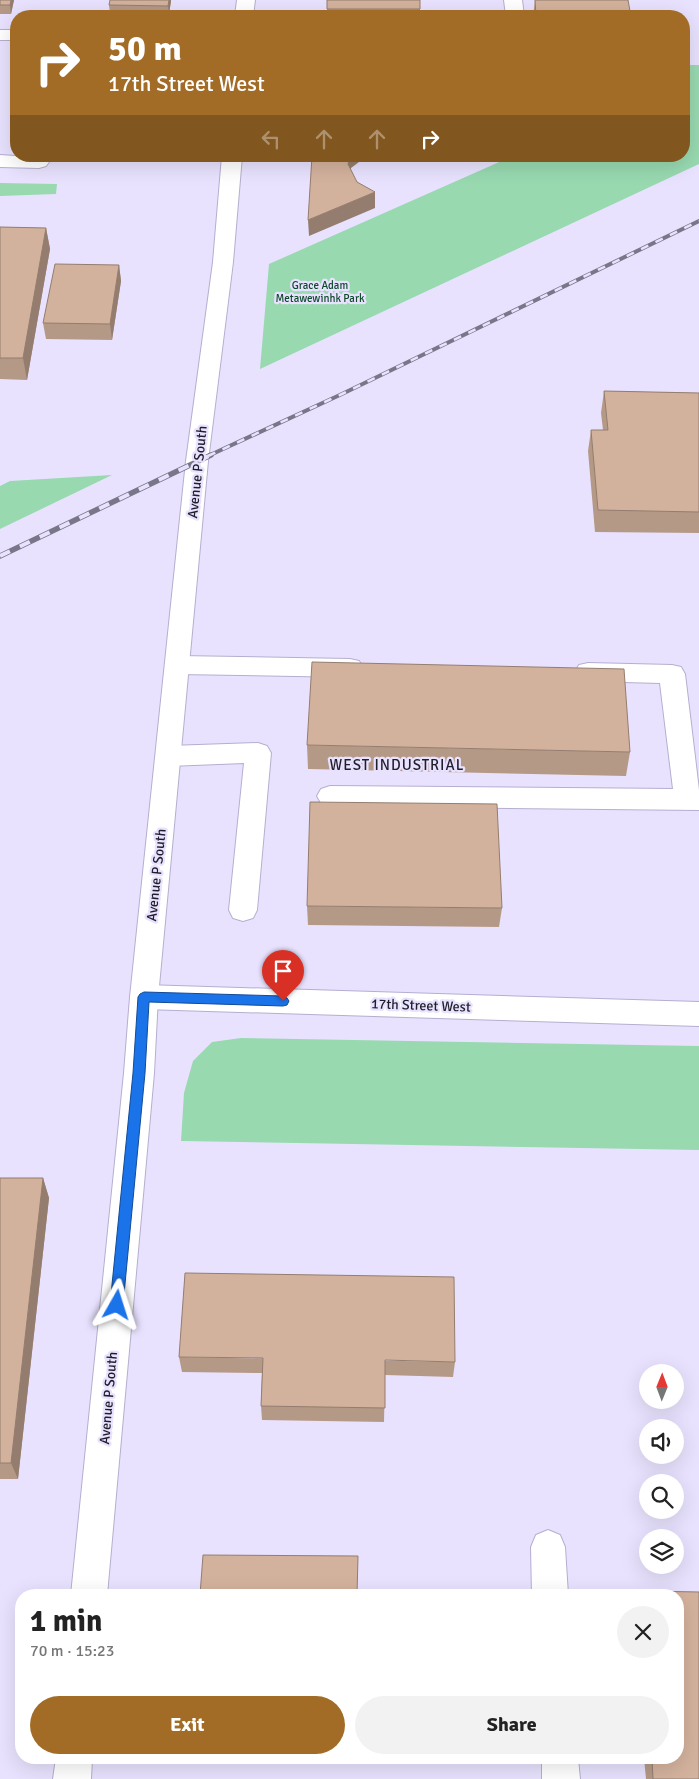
<!DOCTYPE html>
<meta charset="utf-8">
<style>
:root{--surface:#fff;--page:#f2f2f2;--text:#222;--muted:#767676;--accent:#a26c27}
body{margin:0;font-family:Signika,sans-serif;background:var(--page);color:var(--text);height:100vh;display:flex;flex-direction:column;font-size:19px;white-space:nowrap}
*{box-sizing:border-box;margin:0}
p{font-size:16px;color:var(--muted)}
.icon{flex:none;width:28px;height:28px;fill:none;stroke:currentColor;stroke-width:2;stroke-linecap:round;stroke-linejoin:round}
.map{position:relative;flex:1;overflow:hidden}
.panel{position:absolute;left:15px;top:1589px;width:669px;height:175px;display:flex;flex-direction:column;background:var(--surface);border-radius:20px;box-shadow:0 5px 20px #0002}
.panel>*{flex:none}
.banner{position:absolute;left:10px;top:10px;width:680px;height:152px;border-radius:20px;box-shadow:0 5px 20px #0002;background:#a26c27;color:#fff;overflow:hidden}
.needle{width:32px;rotate:1deg}
.buttons{position:absolute;left:639px;top:1364px;display:grid;gap:10px}
.buttons a{display:grid;place-items:center;width:45px;height:45px;border-radius:50%;background:var(--surface);box-shadow:0 5px 20px #0002;font-size:25px}
.pin{position:absolute;display:grid;place-items:center;width:42px;height:42px;color:#fff;margin:-51px -21px;border-radius:50% 50% 50% 0;rotate:-45deg;box-shadow:0 0 5px #0007}
.pin .icon{rotate:45deg}
.me{position:absolute;width:55px;margin:-28px;rotate:6deg;stroke-linejoin:round;filter:drop-shadow(0 0 4px #0008)}
.turn{display:flex;align-items:center;gap:18px;height:105px;padding:0 15px;font-size:22px}
.turn .icon{width:65px;height:65px;stroke-width:2.5}
.turn b{display:block;font-size:35px;line-height:42px}
.lanes{display:flex;align-items:center;height:48px;padding:0 15px;background:#0003;justify-content:center;gap:25px;direction:ltr}
.lanes .off{opacity:.35}
.round{display:grid;place-items:center;flex:none;width:52px;height:52px;border-radius:26px;background:var(--page)}
.head{display:flex;align-items:center;justify-content:space-between;height:85px;padding:0 15px}
h1{font-size:30px;font-weight:800;line-height:38px}
.action{display:flex;gap:10px;margin-top:auto;padding:10px 15px}
.action a{flex:1;height:58px;border-radius:30px;background:var(--accent);color:#fff;font-size:20px;font-weight:800;line-height:58px;text-align:center}
.action a+a{background:var(--page);color:var(--text)}
.map>svg:first-child{display:block}
</style>
<div class="map">
<svg width="699" height="1779" viewBox="0 0 699 1779">
<rect width="100%" height="100%" fill="#e8e2fe"/>
<!-- green -->
<path fill="#98d9b0" d="M684 65H699V164L260 369 269 264 506 159 505 156H684Z
M0 183 57 184 56 194 0 196Z
M112 475 0 529V486L10 481Z
M241 1038 699 1046V1150L181 1141 184 1093 193 1061 212 1042Z"/>
<g fill="none" stroke-linecap="round" stroke-linejoin="round">
<defs>
<path id="minor" d="M504 0H522L524 16H506Z
M0 30H16V40H0Z
M0 155 46 158 49 162 46 166 39 168 0 167Z
M178 656 350 659 359 661 363 668 359 675 350 677 178 674 169 672 165 665 169 658Z
M588 663 672 665 681 667 685 674 699 790V810L330 806 321 803 317 796 321 789 330 786 673 789 660 683 588 681 579 679 575 672 579 665Z
M258 743 267 746 271 753 257 910 253 918 243 921 233 918 229 910 244 763 169 766 160 763 156 756 160 749 169 746Z
M144 985 699 1002V1026L144 1009 134 1006 130 997 134 988Z
M548 1530 560 1535 565 1547 568 1595H532L531 1547 536 1535Z
M542 1758H578L580 1779H542Z"/>
<path id="major" d="M237 0H255L253 16H235Z
M222 156H242L233 262 208 461 158 997 154 1073 107 1595H71L124 1073 130 997 186 461 213 262Z
M56 1758H92L91 1779H53Z"/>
</defs>
<!-- minor casing -->
<use href="#minor" stroke="#b6aecf" stroke-width="2"/>
<!-- major casing -->
<use href="#major" stroke="#b6aecf" stroke-width="2"/>
<!-- minor -->
<use href="#minor" fill="#fff" fill-rule="evenodd"/>
<!-- major -->
<use href="#major" fill="#fff" fill-rule="evenodd"/>
<defs>
<path id="rail-far1" d="M208 456 342 394 699 221"/>
<path id="rail" d="M0 556 211 455"/>
</defs>
<!-- rail-far1 casing -->
<use href="#rail-far1" stroke="#7a768a" stroke-width="4"/>
<!-- rail casing -->
<use href="#rail" stroke="#7a768a" stroke-width="5.5"/>
<!-- rail-far1 -->
<use href="#rail-far1" stroke="#e8e2fe" stroke-width="2.5" stroke-dasharray="8" stroke-linecap="butt"/>
<!-- rail -->
<use href="#rail" stroke="#e8e2fe" stroke-width="4" stroke-dasharray="11" stroke-linecap="butt"/>
</g>
<!-- wall -->
<path fill="#b59987" d="M0 0H14L11 14H0Z
M327 0 420 9V16H327Z
M535 0 630 11 635 16H533Z
M171 1 169 14H110L109 5Z
M69 156H139L138 162 70 161Z
M0 227 46 228 50 249 27 380 0 379Z
M119 265 121 281 112 340 46 339 43 323Z
M604 391 699 393V533L595 532 588 451 591 430H603L601 413Z
M307 745 630 752 626 776 308 769Z
M307 906 502 908 499 927 308 925Z
M0 1178H43L49 1198 18 1479H0Z
M179 1357 455 1362 453 1377 385 1375 384 1422 262 1420 261 1406 262 1373 182 1372Z
M640 1591 699 1592V1779H646L644 1758H678V1595H638Z"/>
<!-- shaded-wall -->
<path fill="#947d6e" d="M11 0H14L11 14 10 5Z
M169 0H171V1L169 14 168 6Z
M350 156H368V158L363 159 351 168 348 180V164Z
M375 192V208L309 236 308 220Z
M46 228 50 249 27 380 23 358Z
M119 265 121 281 112 340 110 324Z
M43 1178 49 1198 18 1479 11 1463Z"/>
<!-- building -->
<path fill="#d3b29d" stroke="#947d6e" d="M0 0H11L10 5H0Z
M110 0H169L168 6 109 5Z
M327 0H420V9H327Z
M535 0H628L630 11H635V16H536Z
M312 156H350L348 164 357 182 375 192 308 220Z
M0 227 46 228 23 358H0Z
M55 264 119 265 110 324 43 323Z
M604 391 699 393V512L598 510 591 430H608Z
M312 662 624 669 630 752 307 745Z
M310 802 497 804 502 908 307 906Z
M0 1178H43L11 1463H0Z
M185 1273 454 1277 455 1362 385 1360V1408L261 1406 263 1358 179 1357Z
M203 1555 358 1556 357 1595H200Z
M640 1591 699 1592V1779H653L652 1758H678V1595H640Z"/>
<!-- route -->
<path fill="#1a73e8" stroke="#114b97" d="M144 992 283 996 287 998 289 1001 287 1005 283 1006 149 1002 145 1073 123 1305 122 1310 117 1311 112 1310 110 1305 133 1073 138 997 140 994Z"/>
<g text-anchor="middle" stroke-width="4.5" stroke-linejoin="round" paint-order="stroke">
<!-- far-park labels -->
<g font-size="11" fill="#0e492c" stroke="#e8e2fe">
<text x="320" y="289">Grace Adam<tspan x="320" dy="13">Metawewinhk Park</tspan></text>
</g>
<!-- street labels -->
<g font-size="14" fill="#211e2b" stroke="#e8e2fe">
<text transform="translate(197 472) rotate(-84)" y="5">Avenue P South</text>
<text transform="translate(156 875) rotate(-84)" y="5">Avenue P South</text>
<text transform="translate(421 1005) rotate(2)" y="5">17th Street West</text>
<text transform="translate(108 1398) rotate(-85)" y="5">Avenue P South</text>
</g>
<!-- neighbourhood labels -->
<g font-size="15" letter-spacing="1" fill="#211e2b" stroke="#e8e2fe">
<text x="397" y="770">WEST INDUSTRIAL</text>
</g>
</g>
</svg>
<div class="buttons">
<a><svg class="needle" viewBox="-14 -14 28 28"><path d="M0-13l5 13h-10z" fill="#e53935"/><path d="M0 13l5-13h-10z" fill="#767676"/></svg></a>
<a><svg class="icon" aria-label="sound" viewBox="0 0 24 24"><path d="M4 9h4l5-4v14l-5-4H4zM17 9q2 3 0 6"/></svg></a>
<a><svg class="icon" aria-label="search" viewBox="0 0 24 24"><circle cx="10" cy="10" r="6"/><path d="M15 15l6 6"/></svg></a>
<a><svg class="icon" aria-label="layers" viewBox="0 0 24 24"><path d="M12 4l9 5-9 5-9-5zM3 14l9 5 9-5"/></svg></a>
</div>
<div class="pin" style="left:283px;top:1001px;background:#d93025"><svg class="icon" aria-label="arrive" viewBox="0 0 24 24"><path d="M6 21V4h12l-3 4 3 4H6"/></svg></div>
<svg class="me" style="left:117px;top:1305px" viewBox="-20 -20 40 40"><path d="M0-17L14 15 0 8-14 15z" fill="#1a73e8" stroke="#fff" stroke-width="4"/></svg>
<div class="banner">
<div class="turn"><svg class="icon" aria-label="right" viewBox="0 0 24 24"><path d="M7 20v-9h11M14 6l5 5-5 5"/></svg><div><b>50 m</b>17th Street West</div></div>
<div class="lanes"><svg class="icon off" aria-label="left" viewBox="0 0 24 24"><path d="M17 20v-9H6M10 6l-5 5 5 5"/></svg><svg class="icon off" aria-label="ahead" viewBox="0 0 24 24"><path d="M12 20V5M6 11l6-6 6 6"/></svg><svg class="icon off" aria-label="ahead" viewBox="0 0 24 24"><path d="M12 20V5M6 11l6-6 6 6"/></svg><svg class="icon" aria-label="right" viewBox="0 0 24 24"><path d="M7 20v-9h11M14 6l5 5-5 5"/></svg></div>
</div>
<section class="panel">
<div class="head"><div><h1>1 min</h1><p>70 m · 15:23</p></div><a class="round"><svg class="icon" aria-label="close" viewBox="0 0 24 24"><path d="M6 6l12 12M18 6L6 18"/></svg></a></div>
<div class="action"><a>Exit</a><a>Share</a></div>
</section>
</div>
